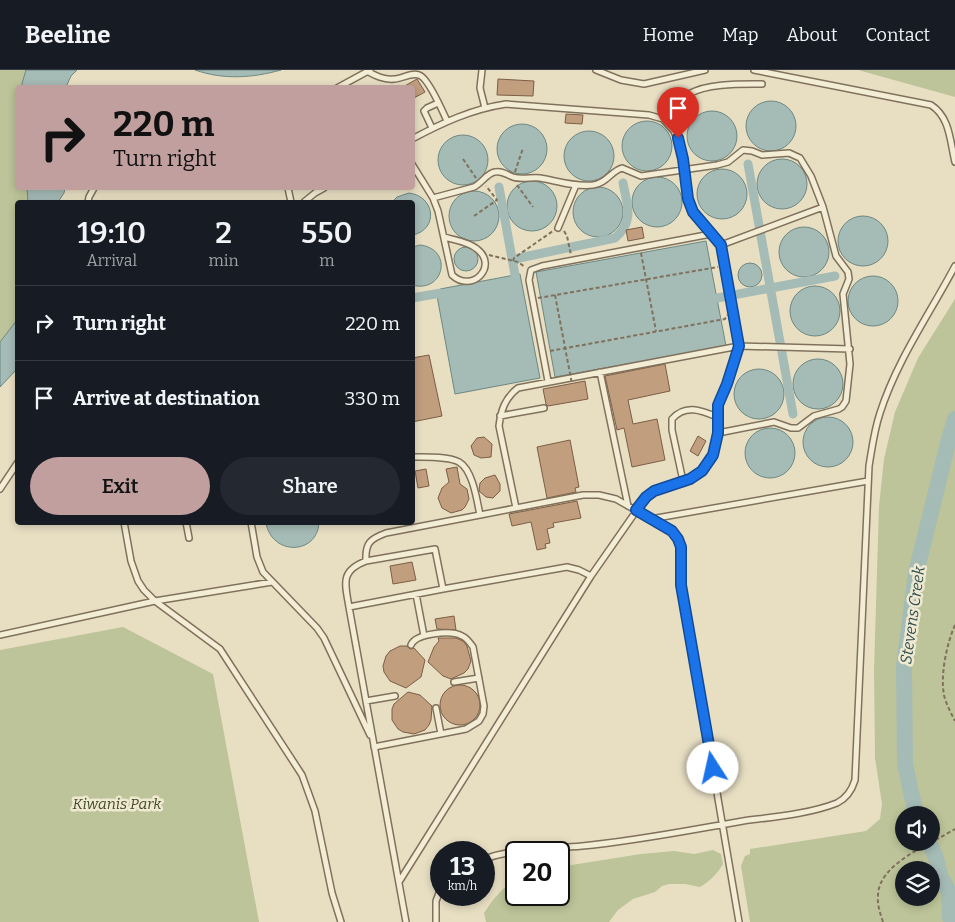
<!DOCTYPE html>
<style>
:root{--surface:#171b24;--page:#242831;--text:#f1f3f6;--muted:#9ea1a6;--line:#363941;--accent:#c19f9f}
body{margin:0;font-family:Bitter,serif;background:var(--page);color:var(--text);height:100vh;display:flex;flex-direction:column;font-size:19px;white-space:nowrap}
*{box-sizing:border-box;margin:0}
p{font-size:16px;color:var(--muted)}
.icon{flex:none;width:28px;height:28px;fill:none;stroke:currentColor;stroke-width:2;stroke-linecap:round;stroke-linejoin:round}
.map{position:relative;flex:1;overflow:hidden}
.drawer{position:absolute;left:15px;top:130px;width:400px;height:325px;display:flex;flex-direction:column;background:var(--surface);border-radius:5px;box-shadow:0 2px 8px #0003}
.drawer>*{flex:none}
.hud{position:absolute;left:15px;top:15px;width:400px;height:105px;border-radius:5px;box-shadow:0 2px 8px #0003;background:#c19f9f;color:#111;overflow:hidden}
.fabs{position:absolute;left:895px;top:736px;display:grid;gap:10px}
.fabs a{display:grid;place-items:center;width:45px;height:45px;border-radius:50%;background:var(--surface);box-shadow:0 2px 8px #0003;font-size:25px}
.speed{position:absolute;left:430px;top:771px;display:flex;gap:10px;font-size:25px;font-weight:700;text-align:center}
.speed>*{display:grid;place-content:center;width:65px;height:65px;border-radius:50%;background:var(--surface);box-shadow:0 2px 8px #0003;line-height:1}
.speed small{font-size:12px;font-weight:400}
.speed .limit{border:2px solid #111;border-radius:8px;background:#fff;color:#111}
.pin{position:absolute;display:grid;place-items:center;width:42px;height:42px;color:#fff;margin:-51px -21px;border-radius:50% 50% 50% 0;rotate:-45deg;box-shadow:0 0 5px #0007}
.pin .icon{rotate:45deg}
.me{position:absolute;width:55px;margin:-28px;rotate:350deg;stroke-linejoin:round;filter:drop-shadow(0 0 4px #0008)}
.turn{display:flex;align-items:center;gap:18px;height:105px;padding:0 15px;font-size:22px}
.turn .icon{width:65px;height:65px;stroke-width:2.5}
.turn b{display:block;font-size:35px;line-height:42px}
.eta{display:flex;justify-content:space-evenly;align-items:center;height:85px;text-align:center}
.eta b{font-size:30px;font-weight:600;line-height:35px}
.button{display:flex;gap:10px;margin-top:auto;padding:10px 15px}
.button a{flex:1;height:58px;border-radius:30px;background:var(--accent);color:#111;font-size:20px;font-weight:600;line-height:58px;text-align:center}
.button a+a{background:var(--page);color:var(--text)}
ul{padding:0;list-style:none}
li{display:flex;align-items:center;gap:15px;height:75px;padding:0 15px;border-top:1px solid var(--line)}
li div{flex:1}
li b{display:block;font-size:19px}
li em{font-style:normal}
header{display:flex;align-items:center;gap:30px;box-sizing:border-box;height:70px;padding:0 25px;background:var(--surface);border-bottom:1px solid var(--line)}
header strong{font-size:24px}
nav{display:flex;gap:28px;margin-inline-start:auto;font-size:18px}
.map>svg:first-child{display:block}
</style>
<header>
<strong>Beeline</strong>
<nav><a>Home</a><a>Map</a><a>About</a><a>Contact</a></nav>
</header>
<div class="map">
<svg width="955" height="852" viewBox="0 0 955 852">
<rect width="100%" height="100%" fill="#e8dfc3"/>
<!-- green -->
<path fill="#bdc499" fill-rule="evenodd" d="M0 0H26L21 17 18 18V118H27L28 132H18L17 250 0 272Z
M858 0H955V27Z
M955 229V852H750L741 796 745 786 750 784V779L866 761 880 749 882 734 875 688 874 600 879 436 884 389 895 342 918 288ZM904 745H931V772H904ZM904 800H931V828H904Z
M123 557 213 604 259 852H0V580Z
M713 780 721 784 723 794C718 803 709 812 700 817L685 814H669L662 816 655 822 633 829 618 840 609 852H486L484 843C493 829 502 818 516 809V825H559V797L641 784 674 781 694 784Z"/>
<!-- water -->
<path fill="#a5bbb6" stroke="#6d8883" d="M26 0H77L71 6 66 17H21Z
M195 0H281C252 8 224 10 195 0Z
M746 56a25 25 0 1 1 50 0a25 25 0 1 1-50 0Z
M687 66a25 25 0 1 1 50 0a25 25 0 1 1-50 0Z
M622 76a25 25 0 1 1 50 0a25 25 0 1 1-50 0Z
M497 79a25 25 0 1 1 50 0a25 25 0 1 1-50 0Z
M564 86a25 25 0 1 1 50 0a25 25 0 1 1-50 0Z
M438 90a25 25 0 1 1 50 0a25 25 0 1 1-50 0Z
M757 114a25 25 0 1 1 50 0a25 25 0 1 1-50 0Z
M697 124a25 25 0 1 1 50 0a25 25 0 1 1-50 0Z
M632 132a25 25 0 1 1 50 0a25 25 0 1 1-50 0Z
M507 136a25 25 0 1 1 50 0a25 25 0 1 1-50 0Z
M573 142a25 25 0 1 1 50 0a25 25 0 1 1-50 0Z
M27 118H65L64 123 58 132H28Z
M449 146a25 25 0 1 1 50 0a25 25 0 1 1-50 0Z
M409 123C435 126 439 159 413 165L412 132H392L397 127Z
M838 171a25 25 0 1 1 50 0a25 25 0 1 1-50 0Z
M779 182a25 25 0 1 1 50 0a25 25 0 1 1-50 0Z
M706 171 726 276 555 307 536 202Z
M420 175C454 179 444 224 412 215L413 177Z
M454 189a12 12 0 1 1 24 0a12 12 0 1 1-24 0Z
M738 205a12 12 0 1 1 24 0a12 12 0 1 1-24 0Z
M520 204 540 308 455 324 437 226 441 224 440 219Z
M848 231a25 25 0 1 1 50 0a25 25 0 1 1-50 0Z
M790 241a25 25 0 1 1 50 0a25 25 0 1 1-50 0Z
M17 250V299L0 317V272Z
M793 314a25 25 0 1 1 50 0a25 25 0 1 1-50 0Z
M734 324a25 25 0 1 1 50 0a25 25 0 1 1-50 0Z
M803 372a25 25 0 1 1 50 0a25 25 0 1 1-50 0Z
M745 383a25 25 0 1 1 50 0a25 25 0 1 1-50 0Z
M266 453V452L319 453C317 485 272 486 266 453Z"/>
<g fill="none" stroke-linecap="round" stroke-linejoin="round">
<!-- canal -->
<path stroke="#a5bbb6" stroke-width="9" d="M748 94 793 344
M499 117 515 205
M513 192 519 188 615 168C635 151 627 135 623 113
M412 228 441 223
M717 228 835 206"/>
<!-- river -->
<path stroke="#a5bbb6" stroke-width="16" d="M916 745 905 694 904 596 916 503 949 369 955 349
M929 772 936 788 940 805 949 822 950 848 954 852"/>
</g>
<!-- building -->
<path fill="#c19e7e" stroke="#7c5e45" d="M417 9 425 22 412 29V18H401Z
M498 9 534 11 533 26 497 25Z
M566 44 583 45 582 54 565 53Z
M642 157 644 168 628 171 626 160Z
M429 285 442 346 412 352V288Z
M665 294 670 321 628 330 633 354 657 349 665 390 632 397 624 358 617 360 605 306Z
M585 311 588 329 548 336 546 334 543 319Z
M698 366 706 371 698 386 690 381Z
M484 367 492 374 491 387 481 388 474 385 471 376 477 368Z
M570 370 579 417 575 418 576 422 547 428 537 377Z
M457 397 460 414 467 419 469 429 465 437 462 440 451 443 442 438 438 428 442 418 449 412 446 399Z
M426 399 429 416 418 418 415 401Z
M495 405 500 414V421L493 428 486 427 479 421 480 413 485 408Z
M577 431 581 448 553 453 554 457 547 459 550 473 545 474 546 478 537 480 531 452 512 456 509 444Z
M412 492 416 510 393 514 390 496Z
M454 546 456 560 437 559 435 549Z
M438 568H456L463 571 467 576 471 591 468 599 464 603 451 609 443 606 428 592 434 577 439 571Z
M400 576H407L410 579 414 578 425 590 421 607 406 618 390 611 384 602 383 596 386 586 390 581Z
M440 635a20 20 0 1 1 40 0a20 20 0 1 1-40 0Z
M408 622 420 625 432 636 431 650 429 655 425 660 414 664 403 662 398 659 392 650V639L394 634Z"/>
<g fill="none" stroke-linecap="round" stroke-linejoin="round">
<defs>
<path id="service" d="M482 0 480 18 485 38
M596 0 621 10 644 14 705 0
M754 0 931 35C950 47 950 71 955 92
M367 1C376 6 384 10 394 9 402 9 413 1 421 6 430 12 442 40 447 51
M337 18 370 0
M668 52C674 43 680 30 689 24 707 13 741 14 762 14
M432 58 424 41 427 38 438 33
M412 69C442 53 472 39 506 34L649 45 663 49 674 61 680 76 688 129 693 142 721 175 739 276 727 314 718 335 717 347 718 363 713 385 702 401 690 409 654 421 646 427 591 506
M412 94 433 128 474 117C482 113 487 103 495 102 502 100 507 105 513 107 521 110 531 107 540 108 557 111 575 117 593 115 607 113 610 102 622 98L641 106 717 95 728 92 743 80 752 81 762 85 789 83 800 88 811 106 823 137 836 186 848 202 849 209 843 224 850 294 846 331 842 337 839 339 814 346 798 358H791L774 352 718 363
M288 118 291 132
M433 128 438 141 452 205C472 224 499 196 477 179 469 172 455 170 444 167
M88 132 89 127 94 118
M304 132 315 123 324 118
M558 158 576 115
M721 175 823 137
M600 302 628 436
M548 311 529 210 531 200 542 196 711 164
M500 346 544 338
M683 411 672 360V349C685 334 701 340 717 347
M0 419 18 392
M516 438 499 356C501 340 505 328 518 318L739 276 850 279
M480 445 583 425H599L616 429 672 461 678 469 681 477V515L684 529 739 852
M651 449 868 411
M124 452 131 491 138 511 144 520 155 531 220 579 302 705 315 741 332 823 341 852
M186 452 189 468
M251 452 257 487 263 502 317 558 324 568 370 665
M366 491C365 473 370 469 386 463L480 445C477 431 473 400 459 392 448 386 425 387 412 387
M416 524 424 566
M349 537 443 519
M0 565 155 531 272 512
M454 612 479 608
M366 631 395 626
M436 638 441 664
M374 677 466 659 479 651 483 644 484 636 473 577C470 573 467 568 462 566 451 560 416 563 411 575
M484 789C515 778 549 779 582 776 636 771 690 760 743 751 773 747 809 744 837 733 847 728 852 720 855 710L869 396C872 378 874 361 880 343 897 290 929 245 955 196
M399 812 591 506 579 500 567 497 443 519 435 479 366 491C340 501 345 513 349 537L406 852
M436 852V831L441 818"/>
</defs>
<!-- service casing -->
<use href="#service" stroke="#80715c" stroke-width="8"/>
<!-- path -->
<path stroke="#80715c" stroke-width="2" stroke-dasharray="4 2.5" stroke-linecap="butt" d="M463 89 476 108
M515 102 523 78
M517 115 533 137
M474 146 497 130 486 116
M564 161 567 166 571 185
M641 183 656 261
M489 185 518 192 525 197
M513 191 514 188 553 161
M538 228 718 197
M550 281 725 249 727 245
M955 555C947 573 940 605 944 625 946 634 951 643 955 651
M883 852C880 843 877 834 878 825 879 793 931 774 955 759"/>
<!-- service -->
<use href="#service" stroke="#f4edd5" stroke-width="5"/>
<!-- path-bridge -->
<path stroke="#80715c" stroke-width="2" stroke-dasharray="4 2.5" stroke-linecap="butt" d="M555 225 572 314"/>
</g>
<g fill="none" stroke-linecap="round" stroke-linejoin="round">
<defs>
<path id="route" d="M678 68 683 89 688 129 693 142 721 175 739 276 727 314 718 335V363L713 385 702 401 690 409 654 421 646 427 636 440 672 461 678 469 681 477V515L713 698"/>
</defs>
<!-- route casing -->
<use href="#route" stroke="#114b97" stroke-width="12"/>
<!-- route -->
<use href="#route" stroke="#1a73e8" stroke-width="9"/>
</g>
<g text-anchor="middle" stroke-width="5" stroke-linejoin="round" paint-order="stroke">
<!-- park labels -->
<g font-size="15" font-style="italic" fill="#404c28" stroke="#f0e9d2">
<text x="117" y="739">Kiwanis Park</text>
</g>
<!-- water labels -->
<g font-size="16" font-style="italic" fill="#305050" stroke="#f0e9d2">
<text transform="translate(912 545) rotate(-82)" y="6">Stevens Creek</text>
</g>
</g>
</svg>
<div class="fabs">
<a><svg class="icon" aria-label="sound" viewBox="0 0 24 24"><path d="M4 9h4l5-4v14l-5-4H4zM17 9q2 3 0 6"/></svg></a>
<a><svg class="icon" aria-label="layers" viewBox="0 0 24 24"><path d="M12 4l9 5-9 5-9-5zM3 14l9 5 9-5"/></svg></a>
</div>
<div class="speed"><div>13<small>km/h</small></div><div class="limit">20</div></div>
<div class="pin" style="left:678px;top:68px;background:#d93025"><svg class="icon" aria-label="arrive" viewBox="0 0 24 24"><path d="M6 21V4h12l-3 4 3 4H6"/></svg></div>
<svg class="me" style="left:713px;top:698px" viewBox="-20 -20 40 40"><circle r="19" fill="#fff"/><path d="M0-13L10 11 0 6-10 11z" fill="#1a73e8"/></svg>
<div class="hud">
<div class="turn"><svg class="icon" aria-label="right" viewBox="0 0 24 24"><path d="M7 20v-9h11M14 6l5 5-5 5"/></svg><div><b>220 m</b>Turn right</div></div>
</div>
<section class="drawer">
<div class="eta">
<div><b>19:10</b><p>Arrival</p></div>
<div><b>2</b><p>min</p></div>
<div><b>550</b><p>m</p></div>
</div>
<ul>
<li><svg class="icon" aria-label="right" viewBox="0 0 24 24"><path d="M7 20v-9h11M14 6l5 5-5 5"/></svg><div><b>Turn right</b></div><em>220 m</em></li>
<li><svg class="icon" aria-label="arrive" viewBox="0 0 24 24"><path d="M6 21V4h12l-3 4 3 4H6"/></svg><div><b>Arrive at destination</b></div><em>330 m</em></li>
</ul>
<div class="button"><a>Exit</a><a>Share</a></div>
</section>
</div>
